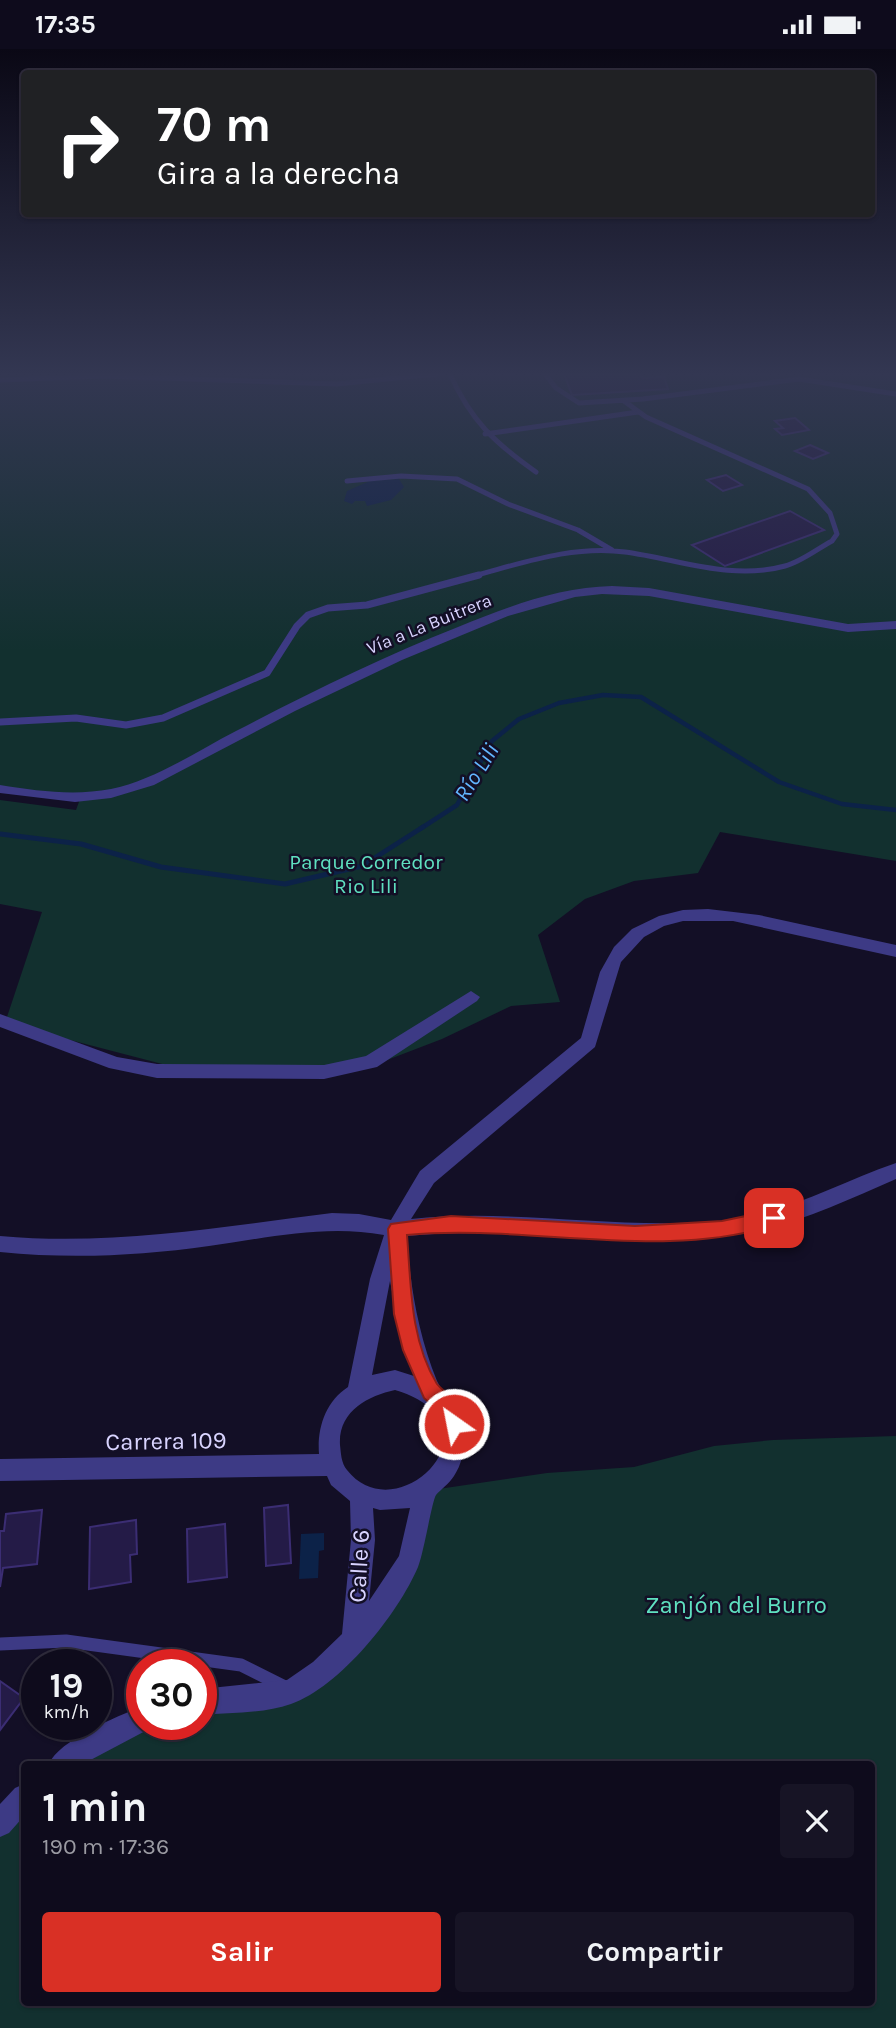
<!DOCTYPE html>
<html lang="es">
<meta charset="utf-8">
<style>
:root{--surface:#0e0b1c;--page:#171425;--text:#f1f3f6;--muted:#9b9ba3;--line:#2e2b3b;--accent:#d93025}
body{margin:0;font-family:Karla,sans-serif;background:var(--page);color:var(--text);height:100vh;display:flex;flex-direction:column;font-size:26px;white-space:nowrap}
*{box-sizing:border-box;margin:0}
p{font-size:23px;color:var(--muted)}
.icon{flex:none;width:38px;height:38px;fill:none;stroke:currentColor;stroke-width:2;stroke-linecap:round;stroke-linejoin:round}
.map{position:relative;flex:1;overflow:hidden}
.panel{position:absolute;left:21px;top:1712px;width:854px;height:245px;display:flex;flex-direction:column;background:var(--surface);border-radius:7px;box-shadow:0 2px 5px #0004,0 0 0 2px var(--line)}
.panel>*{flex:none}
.hud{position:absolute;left:21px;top:21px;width:854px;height:147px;border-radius:7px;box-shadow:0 2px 5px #0004,0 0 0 2px var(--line);background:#202124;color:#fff;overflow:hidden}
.speed{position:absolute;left:21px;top:1600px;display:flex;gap:14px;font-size:35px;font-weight:700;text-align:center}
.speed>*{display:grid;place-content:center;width:91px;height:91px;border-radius:50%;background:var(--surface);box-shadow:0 2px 5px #0004,0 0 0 2px var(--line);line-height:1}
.speed small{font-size:18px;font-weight:400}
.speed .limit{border:10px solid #d22;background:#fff;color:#111}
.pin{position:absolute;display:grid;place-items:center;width:60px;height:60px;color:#fff;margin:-30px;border-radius:14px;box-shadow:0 4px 10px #0006}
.me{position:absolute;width:77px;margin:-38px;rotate:327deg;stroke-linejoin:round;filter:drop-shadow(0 0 5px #0008)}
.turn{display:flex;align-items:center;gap:24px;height:147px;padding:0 21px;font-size:32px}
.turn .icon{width:91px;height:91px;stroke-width:2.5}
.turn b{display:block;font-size:49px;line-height:60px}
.round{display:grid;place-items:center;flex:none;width:74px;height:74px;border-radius:7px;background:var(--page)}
.summary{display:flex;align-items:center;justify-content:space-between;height:119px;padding:0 21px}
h1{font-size:42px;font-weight:700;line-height:52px}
.primary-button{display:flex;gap:14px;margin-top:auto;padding:14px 21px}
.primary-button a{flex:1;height:80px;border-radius:7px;background:var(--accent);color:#fff;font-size:28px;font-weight:700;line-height:80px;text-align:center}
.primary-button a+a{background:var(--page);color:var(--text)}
.status{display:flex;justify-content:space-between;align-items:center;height:49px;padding:0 35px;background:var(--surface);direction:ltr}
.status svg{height:19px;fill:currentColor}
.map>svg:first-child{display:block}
</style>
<div class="status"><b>17:35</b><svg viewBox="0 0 49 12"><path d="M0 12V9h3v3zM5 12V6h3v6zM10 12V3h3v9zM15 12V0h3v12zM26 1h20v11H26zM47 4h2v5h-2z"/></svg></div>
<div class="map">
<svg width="896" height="1979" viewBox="0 0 896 1979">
<rect width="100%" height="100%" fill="#130f26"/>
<!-- green -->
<path fill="#12302f" d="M0 325H896V812L720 783 698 824 634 832 585 850 538 886 560 953 511 957 442 990 361 1021 189 1022 5 974 42 863 0 855V751L76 761 80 750 0 740Z
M896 1387V1979H0V1775L24 1748V1953H872V1715H62L142 1675H201V1653L292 1643 385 1551 425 1442 547 1424 634 1418 714 1397 773 1391Z"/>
<!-- water -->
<path fill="#0c2248" d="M399 430 404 438 391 451 367 457 365 452H355L352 455 344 452 347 442 370 432Z
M324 1484V1501L319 1502 318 1529 299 1530 301 1485Z"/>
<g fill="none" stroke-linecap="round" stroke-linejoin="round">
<!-- stream-far1 -->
<path stroke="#0c2248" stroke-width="4.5" d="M420 780 457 756 492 692 519 670 559 654 603 646 641 648 779 733 842 755 896 761"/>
<!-- stream -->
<path stroke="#0c2248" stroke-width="5" d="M0 785 81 795 161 818 285 835 362 817 423 778"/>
</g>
<!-- building -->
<path fill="#241b47" stroke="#3b2d73" stroke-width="2" d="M564 325H638L643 329 664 328 668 340 572 346Z
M795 369 809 381 782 386 775 380 783 379 775 372Z
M810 396 828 404 813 410 795 402Z
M726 426 742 436 723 442 707 431Z
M790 462 824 481 725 517 692 496Z
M288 1456 291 1514 266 1517 264 1459Z
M42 1461 37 1515 3 1519 0 1538V1482H4L6 1465Z
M136 1471 137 1505 130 1506 131 1533 89 1540 90 1478Z
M225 1475 227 1528 188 1533 187 1480Z
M0 1632 24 1649 0 1681Z"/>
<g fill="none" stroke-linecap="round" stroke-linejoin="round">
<!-- service-far2 -->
<path stroke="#3d3a85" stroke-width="5" d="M450 325C471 372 495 394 536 423
M545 325 556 339 579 354 643 350 799 330 896 345
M0 331 103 327 337 335 436 325
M485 385 638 363
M347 432 401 427 457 430 508 455 578 481 612 501
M473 527C523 514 573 496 625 503 678 510 731 532 785 517 801 513 817 500 832 492L837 485 830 464 808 440 646 368 624 352"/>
<!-- service-far1 -->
<path stroke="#3d3a85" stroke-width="7" d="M0 673 76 669 126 676 163 669 267 624 297 577 308 566 328 559 367 556 479 526"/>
<!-- service -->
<path stroke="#3d3a85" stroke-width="13" d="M0 1595 66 1592 241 1616 285 1638"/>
<!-- minor -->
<path fill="#3d3a85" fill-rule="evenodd" d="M708 860 759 866 896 896V908L733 872H683L664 877 644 888 621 913 595 998 434 1134 411 1170C513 1159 616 1181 719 1172 786 1166 835 1135 896 1114V1130C839 1155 782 1182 720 1188 615 1199 511 1176 407 1187 410 1237 418 1285 437 1332 444 1347 459 1358 464 1376 467 1392 463 1414 454 1427 449 1435 441 1440 436 1446 432 1452 424 1503 418 1518 398 1565 340 1638 291 1655 263 1665 230 1663 201 1666V1640L287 1631 313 1613 342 1585 351 1491 350 1452 331 1436 327 1427 0 1432V1410L319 1405C317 1380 325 1353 348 1338L370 1230 384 1186C325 1175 267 1189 209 1197 139 1207 70 1210 0 1203V1187C112 1197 221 1178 332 1164L359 1165 391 1171 420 1122 581 989 600 923 614 898 632 880 659 867 683 861ZM390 1232 400 1284 414 1327 395 1321 372 1326ZM395 1341C508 1375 397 1485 347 1421 341 1414 341 1404 340 1396 338 1362 368 1347 395 1341ZM373 1459 380 1461 410 1459 399 1507 369 1552 375 1491Z
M471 942 480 948 477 952 377 1018 324 1030 157 1029 109 1019 0 978V965L117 1008 157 1015 324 1016 366 1007Z
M142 1657V1675H153L151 1679 83 1715H49C59 1691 117 1668 142 1657Z
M24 1735V1767L9 1784 0 1788V1755L15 1739Z"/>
<!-- tertiary -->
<path fill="#3d3a85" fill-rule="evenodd" d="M612 537 649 539 848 575 896 572V580L848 583 649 547 602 545 575 548 508 567 402 611 295 662 154 736 111 749 75 753 0 744V736C37 742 74 747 111 740 155 731 197 702 236 682 309 644 382 608 458 578 507 558 559 538 612 537Z"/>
</g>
<!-- sky -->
<linearGradient id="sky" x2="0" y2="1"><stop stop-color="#0a0815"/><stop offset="0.54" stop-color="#333752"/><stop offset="1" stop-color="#333752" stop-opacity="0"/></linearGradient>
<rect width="896" height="602" fill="url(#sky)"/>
<!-- route -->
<path fill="#d93025" stroke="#8d1f18" stroke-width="2" d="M774 1161 781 1163 783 1169 781 1174C664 1214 527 1174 407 1186 411 1236 410 1291 437 1335 440 1339 445 1342 448 1346 455 1354 459 1366 464 1375L461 1382 454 1384 446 1382 434 1358 424 1349 403 1301 394 1265 388 1180 391 1175 451 1167 635 1177 722 1172Z"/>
<g text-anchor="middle" stroke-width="5" stroke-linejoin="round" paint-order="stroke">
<!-- far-street labels -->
<g font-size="18" fill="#d9d4ff" stroke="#130f26">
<text transform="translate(429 575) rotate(-22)" y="6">Vía a La Buitrera</text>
</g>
<!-- park labels -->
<g font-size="21" fill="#5fe0c0" stroke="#130f26">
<text x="366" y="820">Parque Corredor<tspan x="366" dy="24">Rio Lili</tspan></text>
</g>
<!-- water labels -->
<g font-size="23" font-style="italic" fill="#62b6ff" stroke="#130f26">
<text transform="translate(476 723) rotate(-58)" y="8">Río Lili</text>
</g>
<!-- near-street labels -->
<g font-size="24" fill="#d9d4ff" stroke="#130f26">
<text transform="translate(166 1392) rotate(-1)" y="8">Carrera 109</text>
<text transform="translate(359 1517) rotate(-87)" y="8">Calle 6</text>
</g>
<!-- near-park labels -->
<g font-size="24" fill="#5fe0c0" stroke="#130f26">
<text x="736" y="1564">Zanjón del Burro</text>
</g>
</g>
</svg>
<div class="speed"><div>19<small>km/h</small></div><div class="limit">30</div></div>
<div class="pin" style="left:774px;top:1169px;background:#d93025"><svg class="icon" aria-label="arrive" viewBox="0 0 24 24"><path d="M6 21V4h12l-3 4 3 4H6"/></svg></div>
<svg class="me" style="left:454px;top:1375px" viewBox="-20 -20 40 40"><circle r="17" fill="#d93025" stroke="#fff" stroke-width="3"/><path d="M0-11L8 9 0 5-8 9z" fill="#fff"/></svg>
<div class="hud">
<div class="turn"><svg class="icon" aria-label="right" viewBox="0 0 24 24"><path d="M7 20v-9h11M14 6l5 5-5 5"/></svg><div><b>70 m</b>Gira a la derecha</div></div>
</div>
<section class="panel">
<div class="summary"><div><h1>1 min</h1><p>190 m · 17:36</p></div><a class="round"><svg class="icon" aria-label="close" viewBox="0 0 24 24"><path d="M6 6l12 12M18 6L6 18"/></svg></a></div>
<div class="primary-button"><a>Salir</a><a>Compartir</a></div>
</section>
</div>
